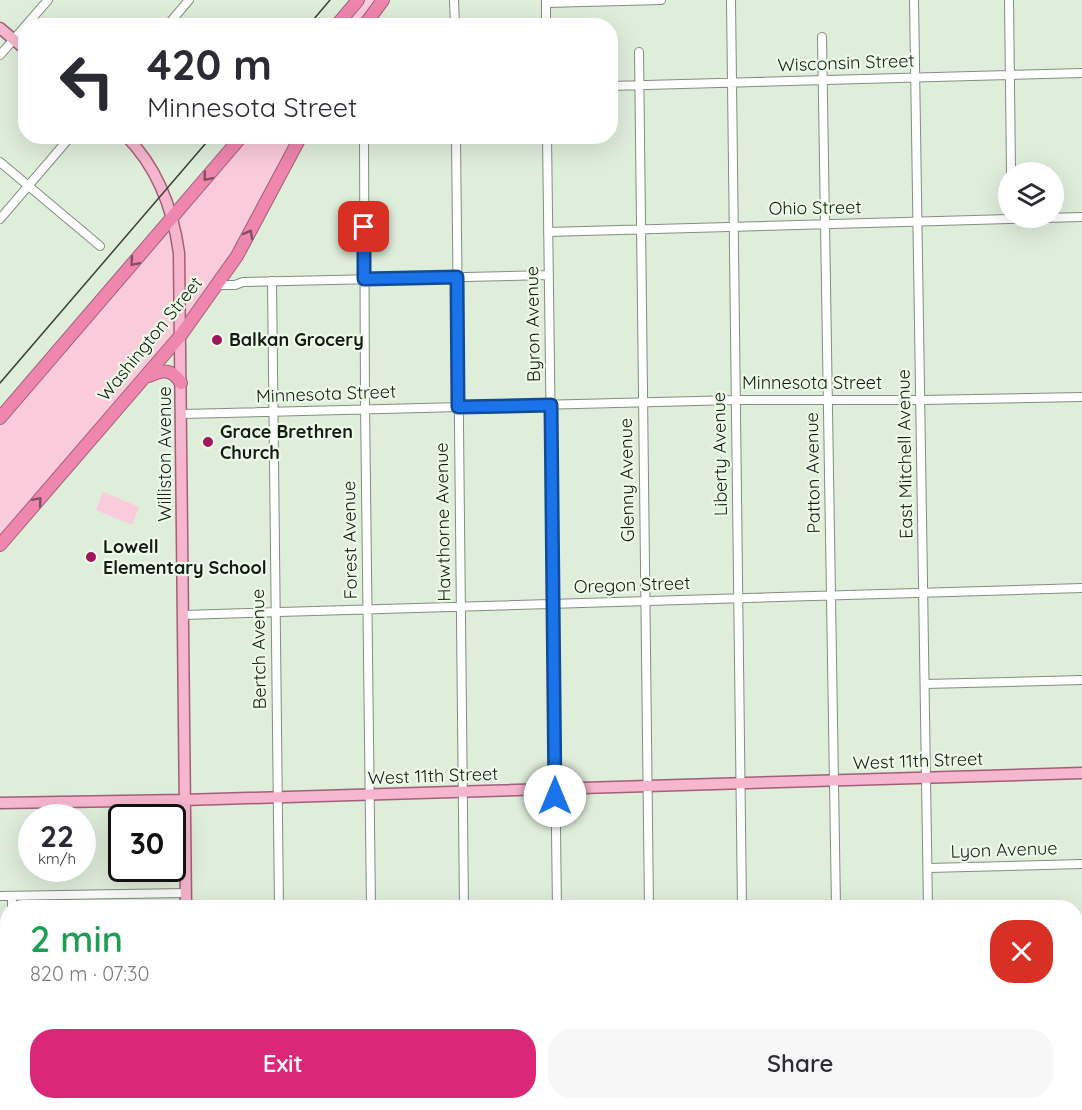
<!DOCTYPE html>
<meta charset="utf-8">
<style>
:root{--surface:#fff;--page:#f7f7f7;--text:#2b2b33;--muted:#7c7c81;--accent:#db2777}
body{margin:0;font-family:Quicksand,sans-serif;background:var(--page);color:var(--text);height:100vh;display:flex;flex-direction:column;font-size:22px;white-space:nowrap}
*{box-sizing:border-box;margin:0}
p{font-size:20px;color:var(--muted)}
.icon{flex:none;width:33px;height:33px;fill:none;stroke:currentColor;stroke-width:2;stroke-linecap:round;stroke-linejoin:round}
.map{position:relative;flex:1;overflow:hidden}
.details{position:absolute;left:0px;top:900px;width:1083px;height:210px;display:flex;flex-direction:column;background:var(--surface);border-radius:24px 24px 0 0;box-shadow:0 6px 24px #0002}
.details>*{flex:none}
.hud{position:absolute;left:18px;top:18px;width:600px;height:126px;border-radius:24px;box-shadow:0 6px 24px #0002;background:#fff;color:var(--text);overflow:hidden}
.buttons{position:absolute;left:998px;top:162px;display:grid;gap:12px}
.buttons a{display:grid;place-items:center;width:66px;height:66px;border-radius:50%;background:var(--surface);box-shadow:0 6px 24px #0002;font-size:30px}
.speed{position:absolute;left:18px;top:804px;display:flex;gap:12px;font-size:30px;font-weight:700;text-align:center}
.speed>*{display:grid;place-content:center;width:78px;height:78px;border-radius:50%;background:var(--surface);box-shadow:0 6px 24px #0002;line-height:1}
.speed small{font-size:15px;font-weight:400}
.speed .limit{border:3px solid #111;border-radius:9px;background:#fff;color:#111}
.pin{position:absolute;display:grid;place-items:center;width:51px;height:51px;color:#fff;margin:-26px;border-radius:12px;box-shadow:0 3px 9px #0006}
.me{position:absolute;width:66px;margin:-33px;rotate:0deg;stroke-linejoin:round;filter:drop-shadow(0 0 4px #0008)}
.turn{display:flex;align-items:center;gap:21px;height:126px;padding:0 30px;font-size:27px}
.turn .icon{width:78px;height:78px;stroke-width:2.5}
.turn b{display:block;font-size:42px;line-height:51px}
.round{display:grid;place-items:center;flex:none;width:63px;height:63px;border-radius:24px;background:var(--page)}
.head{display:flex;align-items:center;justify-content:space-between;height:102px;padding:0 30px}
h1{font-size:36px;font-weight:600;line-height:45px;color:#1e9e55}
.cta{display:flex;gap:12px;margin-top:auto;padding:12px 30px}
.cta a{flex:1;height:69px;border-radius:24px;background:var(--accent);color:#fff;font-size:24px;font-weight:600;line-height:69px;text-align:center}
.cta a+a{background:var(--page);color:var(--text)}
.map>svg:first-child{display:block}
</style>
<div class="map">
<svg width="1082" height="1110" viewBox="0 0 1082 1110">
<rect width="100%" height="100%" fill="#dfeddb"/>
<!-- green -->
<path fill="#facbdb" d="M358 0H384L364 25 336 26Z
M240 137H302L206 300 0 545V414Z
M103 492 139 507 132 525 96 510Z"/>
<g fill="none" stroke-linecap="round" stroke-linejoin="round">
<defs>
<path id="minor" d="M454 0 455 26
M546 0V26
M731 0 742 908
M914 0 928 908
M1009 0 1011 172
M546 3 661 0
M167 26 189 0
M822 37 836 908
M639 52 649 908
M0 55 48 0
M610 86 1082 73
M364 136 365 402 371 908
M456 136 464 908
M547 136 557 908
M0 162 100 246
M0 219 71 136
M548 232 1082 217
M272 281 279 908
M216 285H235L243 282 549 275
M182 414 736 400H921L1082 397
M183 615 1082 588
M925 684 1082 680
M928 868 1082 864
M0 896 185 893
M12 896V908
M1076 958H1082
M0 989H8
M1076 1076H1082
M281 1102V1110
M373 1102V1110
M467 1102V1110
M559 1102V1110
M652 1102V1110
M746 1102V1110
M839 1102V1110
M931 1102 932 1110
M1023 1102V1110
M19 1107 216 1102"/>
<path id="major" d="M0 28 26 50
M126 136C157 167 173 210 179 253L186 908
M0 803 184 800 1082 773
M187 1102 188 1110"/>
<path id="highway" d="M336 26 358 0
M364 26 383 0
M149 376C163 369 172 369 181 383
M0 418 242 136
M0 545 181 335 237 256 301 136"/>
</defs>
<!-- minor casing -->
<use href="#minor" stroke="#828f7e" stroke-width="10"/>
<!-- major casing -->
<use href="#major" stroke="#a26078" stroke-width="13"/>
<!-- highway casing -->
<use href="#highway" stroke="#a26078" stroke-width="14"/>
<!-- minor -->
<use href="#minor" stroke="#fff" stroke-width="8"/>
<!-- major -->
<use href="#major" stroke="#f5b6ce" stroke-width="10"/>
<!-- highway -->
<use href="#highway" stroke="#ee86ae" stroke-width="12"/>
<!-- rail -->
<path stroke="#3a4139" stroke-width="1.5" d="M308 26 330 0
M0 383 212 136"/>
</g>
<!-- one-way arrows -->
<defs><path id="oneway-chevron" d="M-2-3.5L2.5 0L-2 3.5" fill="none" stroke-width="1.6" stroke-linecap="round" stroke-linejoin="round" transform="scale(1.5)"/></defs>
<g stroke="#825061">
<use href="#oneway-chevron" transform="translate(207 177) rotate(130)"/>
<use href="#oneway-chevron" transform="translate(249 234) rotate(-61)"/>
<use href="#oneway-chevron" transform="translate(134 262) rotate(131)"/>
<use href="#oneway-chevron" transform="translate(38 501) rotate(-49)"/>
</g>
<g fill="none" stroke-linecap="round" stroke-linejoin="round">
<defs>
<path id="route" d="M364 227V279L457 277 458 407 551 405 555 796"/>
</defs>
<!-- route casing -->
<use href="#route" stroke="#114b97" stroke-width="15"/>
<!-- route -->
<use href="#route" stroke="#1a73e8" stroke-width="10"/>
</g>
<!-- markers -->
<g fill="#a2155e" stroke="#ecfae8" stroke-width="2">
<circle cx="217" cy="340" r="6"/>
<circle cx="208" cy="442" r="6"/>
<circle cx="91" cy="557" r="6"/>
</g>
<g text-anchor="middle" stroke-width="4.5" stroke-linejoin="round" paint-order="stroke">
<!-- street labels -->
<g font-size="18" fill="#151a14" stroke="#ecfae8">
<text transform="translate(846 63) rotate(-2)" y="6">Wisconsin Street</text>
<text transform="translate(815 208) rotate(-1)" y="6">Ohio Street</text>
<text transform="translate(533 324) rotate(-91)" y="6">Byron Avenue</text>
<text transform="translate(150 339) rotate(-51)" y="6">Washington Street</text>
<text x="812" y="389">Minnesota Street</text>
<text transform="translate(326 394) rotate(-2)" y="6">Minnesota Street</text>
<text transform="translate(165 454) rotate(-90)" y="6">Williston Avenue</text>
<text transform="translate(720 454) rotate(-91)" y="6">Liberty Avenue</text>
<text transform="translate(905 454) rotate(-91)" y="6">East Mitchell Avenue</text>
<text transform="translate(813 473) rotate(-91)" y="6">Patton Avenue</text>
<text transform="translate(627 480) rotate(-91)" y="6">Glenny Avenue</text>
<text transform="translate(443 522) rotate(-91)" y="6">Hawthorne Avenue</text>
<text transform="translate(350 540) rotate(-91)" y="6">Forest Avenue</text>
<text transform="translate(632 585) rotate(-2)" y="6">Oregon Street</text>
<text transform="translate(259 649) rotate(-91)" y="6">Bertch Avenue</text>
<text transform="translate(918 761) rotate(-2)" y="6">West 11th Street</text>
<text transform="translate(433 776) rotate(-2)" y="6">West 11th Street</text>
<text transform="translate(1004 850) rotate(-2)" y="6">Lyon Avenue</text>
</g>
<!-- poi labels -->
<g font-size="18" font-weight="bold" fill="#151a14" stroke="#ecfae8" text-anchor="start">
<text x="229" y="346">Balkan Grocery</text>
<text x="220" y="438">Grace Brethren<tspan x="220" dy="21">Church</tspan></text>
<text x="103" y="553">Lowell<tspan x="103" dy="21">Elementary School</tspan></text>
</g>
</g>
</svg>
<div class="buttons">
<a><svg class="icon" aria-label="layers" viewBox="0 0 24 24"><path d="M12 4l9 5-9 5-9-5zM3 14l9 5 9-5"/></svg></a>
</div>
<div class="speed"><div>22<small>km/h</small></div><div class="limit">30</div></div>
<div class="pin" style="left:364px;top:227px;background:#d93025"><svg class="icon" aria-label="arrive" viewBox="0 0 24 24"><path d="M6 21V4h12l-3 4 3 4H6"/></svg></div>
<svg class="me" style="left:555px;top:796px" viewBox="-20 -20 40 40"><circle r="19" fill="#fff"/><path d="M0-13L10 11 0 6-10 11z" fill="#1a73e8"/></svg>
<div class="hud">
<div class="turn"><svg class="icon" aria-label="left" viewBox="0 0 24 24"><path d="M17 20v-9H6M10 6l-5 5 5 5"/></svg><div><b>420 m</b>Minnesota Street</div></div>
</div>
<section class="details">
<div class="head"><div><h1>2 min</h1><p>820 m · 07:30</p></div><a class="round" style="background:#d93025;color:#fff"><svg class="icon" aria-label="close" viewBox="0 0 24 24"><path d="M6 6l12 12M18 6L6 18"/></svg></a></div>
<div class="cta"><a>Exit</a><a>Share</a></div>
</section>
</div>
